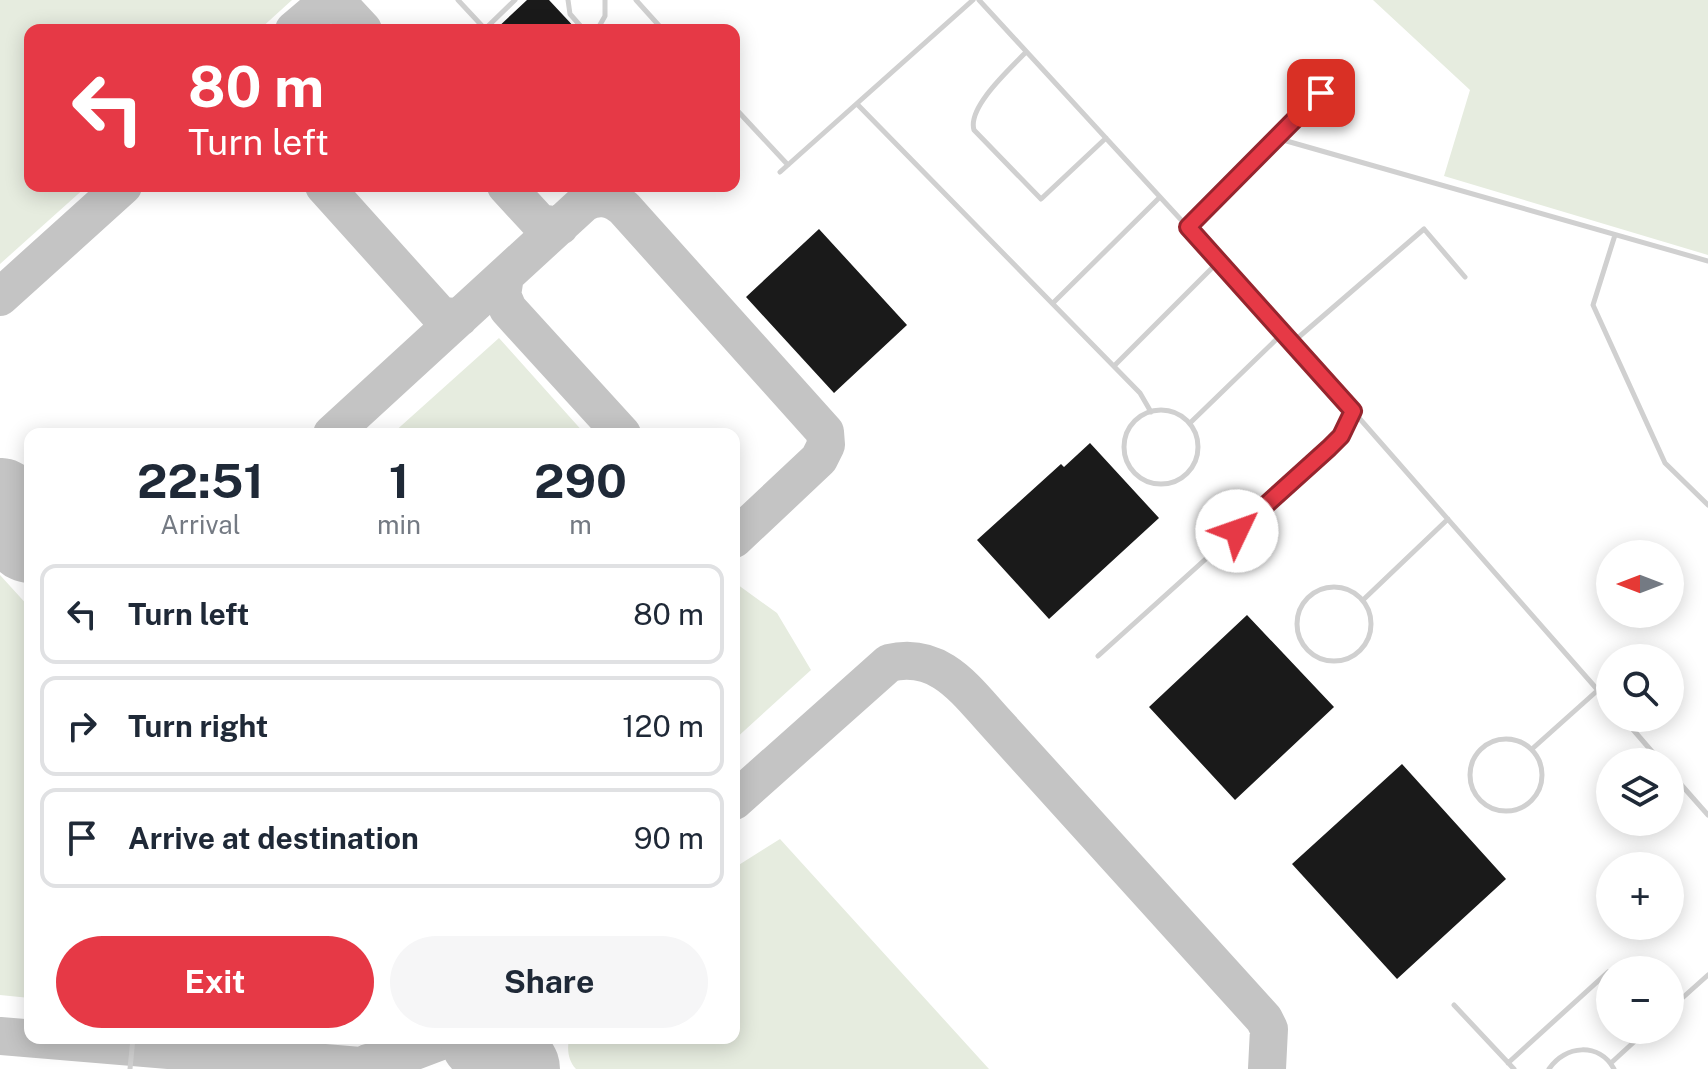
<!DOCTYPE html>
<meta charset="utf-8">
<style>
:root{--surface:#fff;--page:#f6f6f7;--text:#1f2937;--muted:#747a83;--line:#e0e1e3;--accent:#e63946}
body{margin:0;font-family:"Public Sans",sans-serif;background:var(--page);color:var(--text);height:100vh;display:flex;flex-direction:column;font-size:30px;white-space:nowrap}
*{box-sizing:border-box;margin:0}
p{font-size:26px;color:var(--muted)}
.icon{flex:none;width:44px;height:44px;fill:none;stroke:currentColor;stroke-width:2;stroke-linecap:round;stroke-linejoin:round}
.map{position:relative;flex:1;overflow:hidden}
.panel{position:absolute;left:24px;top:428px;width:716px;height:616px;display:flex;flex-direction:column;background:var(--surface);border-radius:16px;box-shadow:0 4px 20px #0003}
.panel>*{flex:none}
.guide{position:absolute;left:24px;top:24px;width:716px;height:168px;border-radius:16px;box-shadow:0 4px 20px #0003;background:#e63946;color:#fff;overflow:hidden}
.needle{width:52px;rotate:270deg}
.controls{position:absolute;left:1596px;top:540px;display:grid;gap:16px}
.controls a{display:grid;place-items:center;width:88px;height:88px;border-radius:50%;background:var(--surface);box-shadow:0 4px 20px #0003;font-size:40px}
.pin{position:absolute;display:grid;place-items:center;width:68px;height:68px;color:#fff;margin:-34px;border-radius:16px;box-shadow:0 4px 12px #0006}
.me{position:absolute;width:88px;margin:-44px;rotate:48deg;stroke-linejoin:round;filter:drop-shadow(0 0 6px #0008)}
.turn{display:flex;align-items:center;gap:28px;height:168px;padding:0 32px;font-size:36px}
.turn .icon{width:104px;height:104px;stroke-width:2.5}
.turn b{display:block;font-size:56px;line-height:68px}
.eta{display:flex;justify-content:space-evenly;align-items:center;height:136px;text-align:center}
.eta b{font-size:48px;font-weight:700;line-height:56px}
.button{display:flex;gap:16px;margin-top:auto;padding:16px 32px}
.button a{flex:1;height:92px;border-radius:48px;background:var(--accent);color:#fff;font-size:32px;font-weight:700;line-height:92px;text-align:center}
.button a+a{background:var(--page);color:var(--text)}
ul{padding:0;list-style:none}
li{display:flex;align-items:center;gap:24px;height:100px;margin:0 16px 12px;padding:0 16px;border:4px solid var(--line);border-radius:16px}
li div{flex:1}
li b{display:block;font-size:30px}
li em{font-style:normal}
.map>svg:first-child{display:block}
</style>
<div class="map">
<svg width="1708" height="1069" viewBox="0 0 1708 1069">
<rect width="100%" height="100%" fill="#fff"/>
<!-- green -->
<path fill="#e6ecdf" d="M0 0H292L259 30H30V186H87L0 264Z
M1373 0H1708V255L1444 176 1470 90Z
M499 338 585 434H392Z
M0 575 30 608V998L0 995Z
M734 582 777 613 811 670 734 740Z
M780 839 989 1069H576C568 1060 567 1050 569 1038H734V868Z"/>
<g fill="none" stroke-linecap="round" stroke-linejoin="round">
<!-- taxiway -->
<path stroke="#c4c4c4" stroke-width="38" d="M294 30 327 2 339 4 363 30
M324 186 440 315 459 318
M506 186 540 223 560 226
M505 276 502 295 508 309 622 434
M0 297 123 186
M332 434 584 203C598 195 611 197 624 208L825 432 826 445 819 459 734 539
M734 801 889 663C939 651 965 689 995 722L1264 1019 1269 1029 1267 1069
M0 1036 396 1069
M368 1063 399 1057 449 1038"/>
<!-- runway -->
<path stroke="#c4c4c4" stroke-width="92" d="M0 504 30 537
M486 1038 514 1069"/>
</g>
<!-- building -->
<path fill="#1a1a1a" d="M527 0H549L577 30H495Z
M819 229 907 325 834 393 746 297Z
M1090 443 1159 518 1049 619 977 540 1061 464 1064 467Z
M1247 615 1334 707 1235 800 1149 707Z
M1402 764 1506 879 1397 979 1292 864Z"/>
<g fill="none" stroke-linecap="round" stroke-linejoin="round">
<!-- service -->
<path stroke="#d0d0d0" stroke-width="5" d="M458 0 485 29 515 0
M568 0 570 14 584 30
M636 0 663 30
M979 0 1274 321 1610 704
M597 30 605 16V0
M1026 52C1011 68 967 107 974 130L1041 199 1106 138
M857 104 1140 393 1151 412
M734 107 788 165
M1276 138 1708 261
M780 172 973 0
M1188 227 1321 93
M1615 235 1593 305 1665 463 1708 505
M1053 303 1160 197
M1293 342 1424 229 1465 277
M1114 366 1219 261
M1124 447a37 37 0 1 1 74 0a37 37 0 1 1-74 0Z
M1190 423 1284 332
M1297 624a37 37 0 1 1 74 0a37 37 0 1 1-74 0Z
M1363 600 1448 519
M1098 656 1329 448 1341 436 1353 412
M1623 718 1661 762
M1470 775a36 36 0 1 1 72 0a36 36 0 1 1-72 0Z
M1532 749 1598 690
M1670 772 1708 815
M1454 1005 1514 1069
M1670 1009 1708 975
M1508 1063 1608 972 1610 975
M1611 1063 1647 1030
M130 1069 133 1038
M1549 1069C1565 1045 1599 1042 1614 1069"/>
</g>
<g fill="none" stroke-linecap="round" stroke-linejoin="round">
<defs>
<path id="route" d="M1237 531 1329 448 1341 436 1353 411 1188 227 1321 93"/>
</defs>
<!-- route casing -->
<use href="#route" stroke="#96252e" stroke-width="20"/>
<!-- route -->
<use href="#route" stroke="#e63946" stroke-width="14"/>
</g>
</svg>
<div class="controls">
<a><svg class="needle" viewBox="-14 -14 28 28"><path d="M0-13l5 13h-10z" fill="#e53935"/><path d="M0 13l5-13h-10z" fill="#747a83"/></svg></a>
<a><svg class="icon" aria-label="search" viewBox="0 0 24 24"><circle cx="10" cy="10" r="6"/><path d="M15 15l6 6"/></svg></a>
<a><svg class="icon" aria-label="layers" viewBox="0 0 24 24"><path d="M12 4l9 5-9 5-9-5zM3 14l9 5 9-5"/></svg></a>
<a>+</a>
<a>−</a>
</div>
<div class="pin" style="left:1321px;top:93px;background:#d93025"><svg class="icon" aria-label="arrive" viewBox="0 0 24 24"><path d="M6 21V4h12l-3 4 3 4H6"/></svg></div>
<svg class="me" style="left:1237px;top:531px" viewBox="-20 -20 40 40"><circle r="19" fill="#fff"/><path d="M0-13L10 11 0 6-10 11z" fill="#e63946"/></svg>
<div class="guide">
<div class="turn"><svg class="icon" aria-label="left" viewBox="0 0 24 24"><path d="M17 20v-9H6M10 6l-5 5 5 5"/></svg><div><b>80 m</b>Turn left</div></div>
</div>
<section class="panel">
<div class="eta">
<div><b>22:51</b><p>Arrival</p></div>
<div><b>1</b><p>min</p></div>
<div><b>290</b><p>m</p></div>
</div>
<ul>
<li><svg class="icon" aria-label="left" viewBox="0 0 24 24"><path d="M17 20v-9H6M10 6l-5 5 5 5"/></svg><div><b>Turn left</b></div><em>80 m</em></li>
<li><svg class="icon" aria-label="right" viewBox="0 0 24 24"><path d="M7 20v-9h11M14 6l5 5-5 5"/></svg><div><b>Turn right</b></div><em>120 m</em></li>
<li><svg class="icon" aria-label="arrive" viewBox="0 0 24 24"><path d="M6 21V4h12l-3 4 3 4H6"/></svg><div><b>Arrive at destination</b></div><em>90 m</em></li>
</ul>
<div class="button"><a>Exit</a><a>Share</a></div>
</section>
</div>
